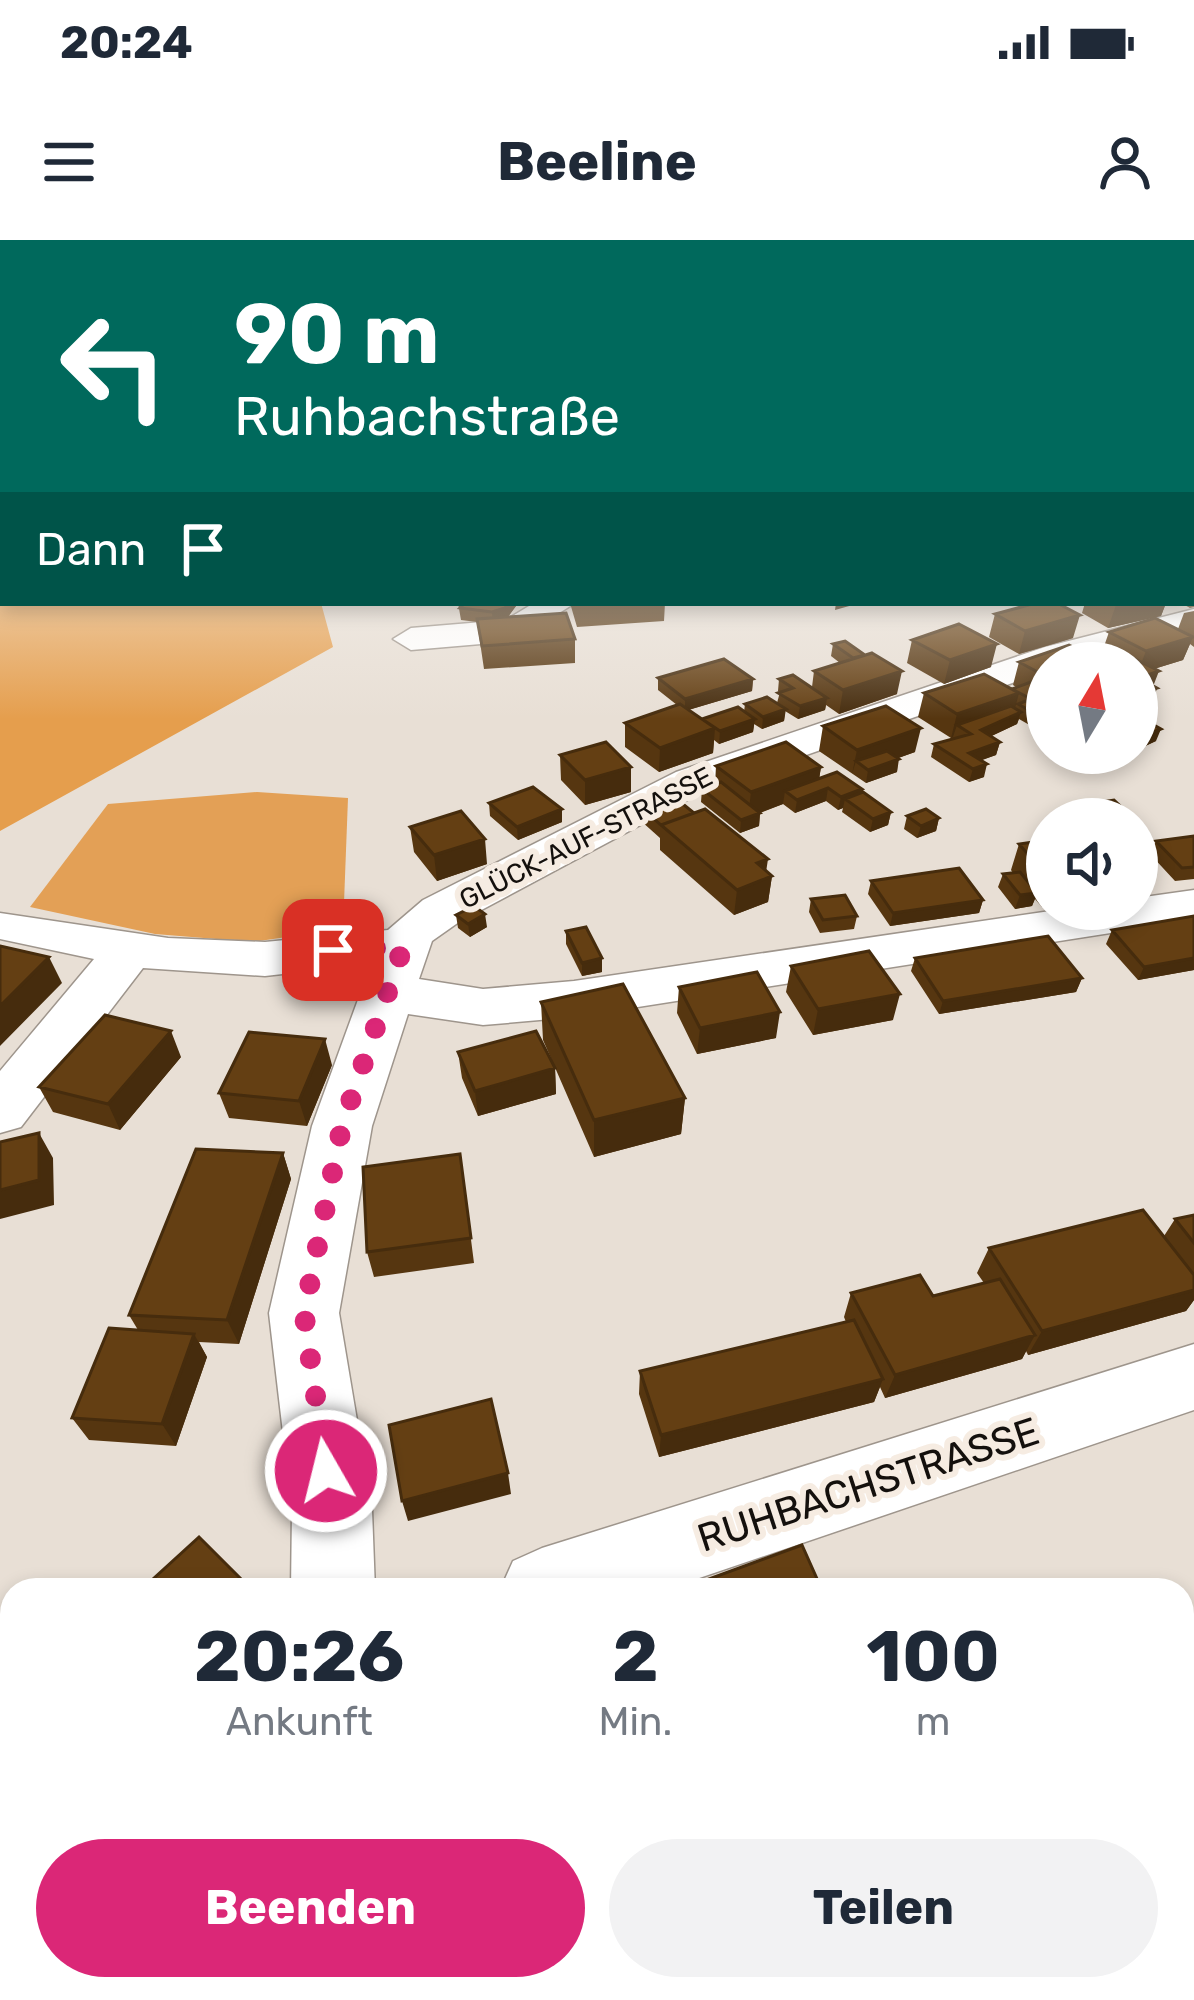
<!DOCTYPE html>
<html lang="de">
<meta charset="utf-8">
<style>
:root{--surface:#fff;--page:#f2f2f3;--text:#1f2937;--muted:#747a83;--accent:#db2777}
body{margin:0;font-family:Rubik,sans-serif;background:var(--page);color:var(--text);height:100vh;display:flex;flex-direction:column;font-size:45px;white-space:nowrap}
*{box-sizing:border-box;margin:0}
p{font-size:39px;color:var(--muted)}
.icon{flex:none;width:66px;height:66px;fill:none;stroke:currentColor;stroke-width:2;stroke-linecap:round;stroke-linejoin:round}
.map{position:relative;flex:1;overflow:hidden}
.drawer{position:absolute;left:0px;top:1338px;width:1194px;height:423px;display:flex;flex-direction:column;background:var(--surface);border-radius:36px 36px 0 0;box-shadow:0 6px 18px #0003}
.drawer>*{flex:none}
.banner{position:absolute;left:0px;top:0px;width:1194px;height:366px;box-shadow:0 6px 18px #0003;background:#00695c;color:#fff;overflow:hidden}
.needle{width:78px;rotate:10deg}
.fabs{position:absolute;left:1026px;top:402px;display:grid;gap:24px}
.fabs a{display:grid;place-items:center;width:132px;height:132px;border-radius:50%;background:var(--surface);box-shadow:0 6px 18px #0003;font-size:60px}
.pin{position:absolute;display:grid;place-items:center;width:102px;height:102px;color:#fff;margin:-51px;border-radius:24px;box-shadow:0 6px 18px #0006}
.me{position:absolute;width:132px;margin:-66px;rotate:352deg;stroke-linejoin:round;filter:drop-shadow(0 0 9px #0008)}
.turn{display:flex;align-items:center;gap:42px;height:252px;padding:0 36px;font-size:54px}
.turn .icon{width:156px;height:156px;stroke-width:2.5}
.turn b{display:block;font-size:84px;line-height:102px}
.then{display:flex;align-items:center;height:114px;padding:0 36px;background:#0003;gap:24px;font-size:45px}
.eta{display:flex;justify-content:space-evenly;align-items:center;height:204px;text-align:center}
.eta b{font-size:72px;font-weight:700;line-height:84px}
.cta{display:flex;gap:24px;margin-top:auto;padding:24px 36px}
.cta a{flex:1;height:138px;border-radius:72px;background:var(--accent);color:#fff;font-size:48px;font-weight:700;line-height:138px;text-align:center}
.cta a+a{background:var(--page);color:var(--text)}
.status{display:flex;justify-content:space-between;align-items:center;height:84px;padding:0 60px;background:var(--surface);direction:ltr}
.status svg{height:33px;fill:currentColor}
header{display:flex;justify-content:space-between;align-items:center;height:156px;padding:0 36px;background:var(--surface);font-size:54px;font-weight:700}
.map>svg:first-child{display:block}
</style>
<div class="status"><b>20:24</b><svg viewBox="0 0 49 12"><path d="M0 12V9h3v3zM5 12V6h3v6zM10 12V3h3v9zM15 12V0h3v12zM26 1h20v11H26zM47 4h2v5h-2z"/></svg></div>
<header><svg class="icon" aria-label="menu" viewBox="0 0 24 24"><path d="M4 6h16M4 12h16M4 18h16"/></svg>Beeline<svg class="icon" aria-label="person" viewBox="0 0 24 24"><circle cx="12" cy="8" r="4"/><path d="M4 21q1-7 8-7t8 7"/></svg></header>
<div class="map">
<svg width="1194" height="1760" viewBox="0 0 1194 1760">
<rect width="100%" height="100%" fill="#e8dfd5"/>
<!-- green -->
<path fill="#e3a056" d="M257 552 348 558 343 689 253 702 155 694 30 667 108 564Z"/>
<!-- forest -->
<path fill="#e59e4d" d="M0 232 3 363H321L333 407 0 591Z"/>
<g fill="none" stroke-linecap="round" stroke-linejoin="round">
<defs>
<path id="minor" d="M1191 240H1194V258H1191Z
M534 363H575L515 401 411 410 393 399 411 388 506 380Z
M1194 369V391L1071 423H1047V431L706 550 459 682 432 701 419 739 483 749 574 741 1064 669H1137V658L1194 650V680L574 777 483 785 408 774 372 886 339 1073 372 1270 375 1350H291L292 1270 269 1073 312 886 371 724 265 736 143 728 21 887 0 893V831L94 719 0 699V673L168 698 265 702 388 690 423 660 676 532 1045 407Z
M1194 1104V1170L664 1350H500L513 1321 542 1308Z
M12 1713V1749H99L95 1760H0V1729Z"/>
</defs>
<!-- minor casing -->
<use href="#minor" stroke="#9e958c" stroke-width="3"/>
<!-- minor -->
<use href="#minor" fill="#fff" fill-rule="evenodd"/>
</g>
<!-- wall -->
<path fill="#563610" d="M1194 325V367L1190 368 1181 363H1191V326Z
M458 363H516V366L508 377 575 399V423L484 429 477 382 461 380Z
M570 363H665L664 381 577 387Z
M1085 363H1166L1161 376 1108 388 1082 373Z
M1194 371V407L1190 404 1183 420 1154 429V444L1151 445 1157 448 1153 460 1139 465 1137 463V423H1047V495L1019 479 1017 484 991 496 1000 502 996 515 981 520 984 537 969 542 931 517 934 504 955 498H951L918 477 924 453 1011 449 1016 447 1013 445 1019 422 1100 420 1104 417 1101 415 1109 392 1178 389 1184 373Z
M995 374 1073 398 1019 414 989 397Z
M912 400 991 427 944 444 907 423Z
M845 401 897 454 839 474 826 465 825 470 798 479 785 471 784 481 762 489 754 484 753 492 719 504 714 500 713 513 659 532 625 507V483L677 465 658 450V438L753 439 752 451 688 470 702 480 744 472 745 464 777 463 780 452 778 451 779 439 812 447 814 431 840 423 831 416 833 404Z
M1137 484 1156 501 1141 508 1137 506Z
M823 486 915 512 898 518 897 532 866 543 819 511Z
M560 515 631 527V552L585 565 561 540Z
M716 526 821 527 819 539 862 549 861 553 891 572 888 585 870 592 842 572 843 568 838 570 826 561 795 573 783 564 760 573 759 586 740 593 701 562 702 549 715 545Z
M489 563 562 569V582L518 600 490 576Z
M642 568 766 631 772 636 768 662 734 675 660 610V598L641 581Z
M1062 568 1134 579H1058Z
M907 576 939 578 936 591 917 598 904 589Z
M410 587 487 624 437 641 414 612Z
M1194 596V639L1175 641 1150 614 1156 601Z
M1047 600V666L1042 667 1035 659 1032 666 1015 669 998 647 1003 634 1013 633 1011 630 1019 604Z
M871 641 983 660 979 673 890 686 868 654Z
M811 659 857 676 854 689 820 693 809 672Z
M456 675 487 687 470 697 458 688Z
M1194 676V730L1138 740 1106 704 1112 690Z
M566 691 602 732 582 736 566 704Z
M915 718 1082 738 1076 752 939 774 911 731Z
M791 726 893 780 813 795 786 752Z
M679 747 776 798 697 814 677 773Z
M541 762 685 858 681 894 594 917 543 800Z
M458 812 555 828 556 854 478 876 462 838Z
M181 817 120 890 53 872 39 847Z
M332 825 307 886 229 878 219 853Z
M283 913 291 939 239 1104 199 1102 207 1117 176 1206 89 1200 72 1178 138 1090 129 1075Z
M460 914 474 1023 374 1037 367 1012Z
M1194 975V1060L1186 1071 1028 1115 1026 1111 1022 1119 885 1158 880 1147 874 1162 659 1217 639 1154 640 1131 846 1082 844 1077 851 1053 933 1056 984 1043 977 1033 989 1008 1164 996 1175 979Z"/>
<!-- shaded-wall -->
<path fill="#462c0d" d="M509 363H516V366L506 379 493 384 492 372Z
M836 363H860L835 370Z
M1126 363H1166L1161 376 1108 388 1116 365Z
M1080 375 1073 398 1019 414 1025 391Z
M1193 397 1183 420 1137 434 1146 411Z
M997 404 991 427 944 444 950 420Z
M902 431 897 454 839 474 843 450Z
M1159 431 1154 444 1138 449 1139 438Z
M753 439 752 451 685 471V459Z
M1157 448 1153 460 1139 465 1144 452Z
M1019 453 1013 476 1021 472 1017 484 977 503 981 490 957 485 953 497 951 498 957 474Z
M827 458 825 470 798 479 800 466Z
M786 469 784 481 762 489 763 477Z
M755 479 753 492 719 504 720 491Z
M715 488 713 513 659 532 660 508Z
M921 488 915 512 868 529 856 521 852 534 857 510Z
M1161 489 1156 501 1141 508 1146 495Z
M1000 502 996 515 966 526 969 513Z
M899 519 897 532 866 543 868 530Z
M987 524 984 537 969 542 973 529Z
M631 527V552L585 565V540Z
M821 527 817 552 785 551 783 564 748 577 751 552Z
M828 548 826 561 795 573 797 560Z
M862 549 859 562 845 559 843 568 838 570 841 557Z
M562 569V582L518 600 517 587Z
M891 572 888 585 870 592 873 579Z
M760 573 759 586 740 593 741 580Z
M939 578 936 591 917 598 921 586Z
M485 599 487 624 437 641 434 615Z
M768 619 765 639 772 636 768 662 734 675 737 650 757 623Z
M1037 653 1032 666 1015 669 1020 655Z
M983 660 979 673 890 686 893 673Z
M485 674 487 687 470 697 468 684Z
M49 717 62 743 0 806V766Z
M602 718V732L582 736V723Z
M1194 718V730L1138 740 1144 727Z
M1082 738 1076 752 939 774 943 761Z
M900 754 893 780 813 795 818 769Z
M780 772 776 798 697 814 700 788Z
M171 791 181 817 120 890 108 864Z
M325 799 332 825 307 886 299 861Z
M555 828 556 854 478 876 475 851Z
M685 858 681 894 594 917V880Z
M39 893 53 918 54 965 0 979V950Z
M283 913 291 939 239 1104 227 1080Z
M1194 1050V1060L1186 1071 1028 1115 1042 1091Z
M194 1094 207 1117 176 1206 162 1184Z
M1035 1095 1022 1119 885 1158 895 1135Z
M883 1139 874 1162 659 1217 661 1195Z
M508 1233 511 1254 408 1281 402 1261Z
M0 1617 12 1628V1640L0 1629Z
M12 1667V1707L0 1722V1682Z
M381 1749H393L387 1760H375Z"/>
<!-- building -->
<path fill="#643f13" stroke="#462c0d" stroke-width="3" d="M1194 325V343L1191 342V326Z
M465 363H509L505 368 492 372 460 368Z
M1036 363H1057L1080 375 1025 391 995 374Z
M566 373 575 399 482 406 477 379Z
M1155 378 1193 397 1146 411 1109 392Z
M959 384 997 404 950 420 912 400Z
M845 401 865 415 853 418 833 404Z
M1069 405 1105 423H1047V437L1019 422Z
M1121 412 1159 431 1139 438 1157 448 1144 452 1137 449V423H1111L1100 418Z
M872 413 902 431 843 450 814 431Z
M724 419 753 439 685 459 658 438Z
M984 434 1019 453 957 474 924 453Z
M793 435 827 458 800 466 778 453 793 448 779 439Z
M1031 442 1047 450V480L1018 464 1031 459 1012 449Z
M767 457 786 469 763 477 745 464Z
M680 464 715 488 660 508 625 483Z
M886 466 921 488 857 510 823 486Z
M1011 466 1021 472 981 490 1000 502 969 513 987 524 973 529 934 504 971 494 957 485Z
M738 467 755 479 720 491 702 479Z
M1145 480 1161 489 1146 495 1137 490V484Z
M606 502 631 527 585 540 560 515Z
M786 502 821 527 751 552 716 526Z
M887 511 899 519 868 530 856 521Z
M837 532 862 549 841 557 828 548 797 560 785 551Z
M721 542 760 573 741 580 702 549Z
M533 547 562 569 517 587 489 563Z
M863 552 891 572 873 579 845 559Z
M673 556 694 573 661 585 642 568Z
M1114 560 1134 579H1072L1062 568Z
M705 569 768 619 757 623 772 636 737 650 661 585Z
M926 569 939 578 921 586 907 576Z
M461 571 485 599 434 615 410 587Z
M1194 596V627L1182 628 1156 601Z
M1047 600V636L1019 604Z
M959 628 983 660 893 673 871 641Z
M1020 632 1037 653 1020 655 1003 634Z
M845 655 857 676 823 680 811 659Z
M474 666 485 674 468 684 456 675Z
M1194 676V718L1144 727 1112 690Z
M586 687 602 718 582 723 566 691Z
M1048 696 1082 738 943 761 915 718Z
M0 706 49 717 0 766Z
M869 711 900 754 818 769 791 726Z
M757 732 780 772 700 788 679 747Z
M623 744 685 858 594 880 541 762Z
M105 775 171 791 108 864 39 847Z
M536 791 555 828 475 851 458 812Z
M249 792 325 799 299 861 219 853Z
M39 893V940L0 950V902Z
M196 909 283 913 227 1080 129 1075Z
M460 914 471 998 367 1012 363 927Z
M1143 970 1194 1035V1050L1042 1091 989 1008Z
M1194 975V1003L1175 979Z
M920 1035 933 1056 1000 1039 1035 1095 895 1135 851 1053Z
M854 1080 883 1139 661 1195 640 1131Z
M109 1088 194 1094 162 1184 72 1178Z
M491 1159 508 1233 402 1261 389 1185Z
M199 1297 252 1350H141Z
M802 1305 822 1350H679Z
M0 1629 12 1640V1667L0 1682Z
M218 1749H381L375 1760H231Z"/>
<!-- sky -->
<linearGradient id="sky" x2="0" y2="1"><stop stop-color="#999e9b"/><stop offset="0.48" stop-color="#f5f1ec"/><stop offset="1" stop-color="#f5f1ec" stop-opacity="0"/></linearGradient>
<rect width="1194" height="479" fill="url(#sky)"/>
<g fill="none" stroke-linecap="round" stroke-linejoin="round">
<!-- route -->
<path stroke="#db2777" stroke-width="21" stroke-dasharray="0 37.8" d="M326 1231 304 1073 342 886 403 707 333 710"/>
</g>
<g text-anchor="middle" stroke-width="12" stroke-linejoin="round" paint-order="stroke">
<!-- far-street labels -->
<g font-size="27" fill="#14100d" stroke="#f6ece2">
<text transform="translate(586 598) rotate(-27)" y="9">GLÜCK-AUF-STRASSE</text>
</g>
<!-- near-street labels -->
<g font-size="39" fill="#14100d" stroke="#f6ece2">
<text transform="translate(868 1244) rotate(-18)" y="14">RUHBACHSTRASSE</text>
</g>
</g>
</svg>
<div class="fabs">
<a><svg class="needle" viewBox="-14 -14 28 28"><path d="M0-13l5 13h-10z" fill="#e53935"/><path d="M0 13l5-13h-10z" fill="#747a83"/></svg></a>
<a><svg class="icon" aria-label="sound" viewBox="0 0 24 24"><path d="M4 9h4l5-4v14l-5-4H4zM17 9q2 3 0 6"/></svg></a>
</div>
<div class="pin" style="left:333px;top:710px;background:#d93025"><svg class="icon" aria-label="arrive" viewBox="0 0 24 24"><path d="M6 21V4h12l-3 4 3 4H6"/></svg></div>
<svg class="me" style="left:326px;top:1231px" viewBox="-20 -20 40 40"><circle r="17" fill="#db2777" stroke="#fff" stroke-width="3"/><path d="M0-11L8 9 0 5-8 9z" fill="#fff"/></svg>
<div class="banner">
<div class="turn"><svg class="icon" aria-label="left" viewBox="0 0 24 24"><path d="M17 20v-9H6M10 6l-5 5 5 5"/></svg><div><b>90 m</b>Ruhbachstraße</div></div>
<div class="then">Dann<svg class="icon" aria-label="arrive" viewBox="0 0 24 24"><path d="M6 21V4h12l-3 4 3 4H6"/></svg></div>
</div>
<section class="drawer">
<div class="eta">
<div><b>20:26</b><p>Ankunft</p></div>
<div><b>2</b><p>Min.</p></div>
<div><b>100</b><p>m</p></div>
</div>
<div class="cta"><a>Beenden</a><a>Teilen</a></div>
</section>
</div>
